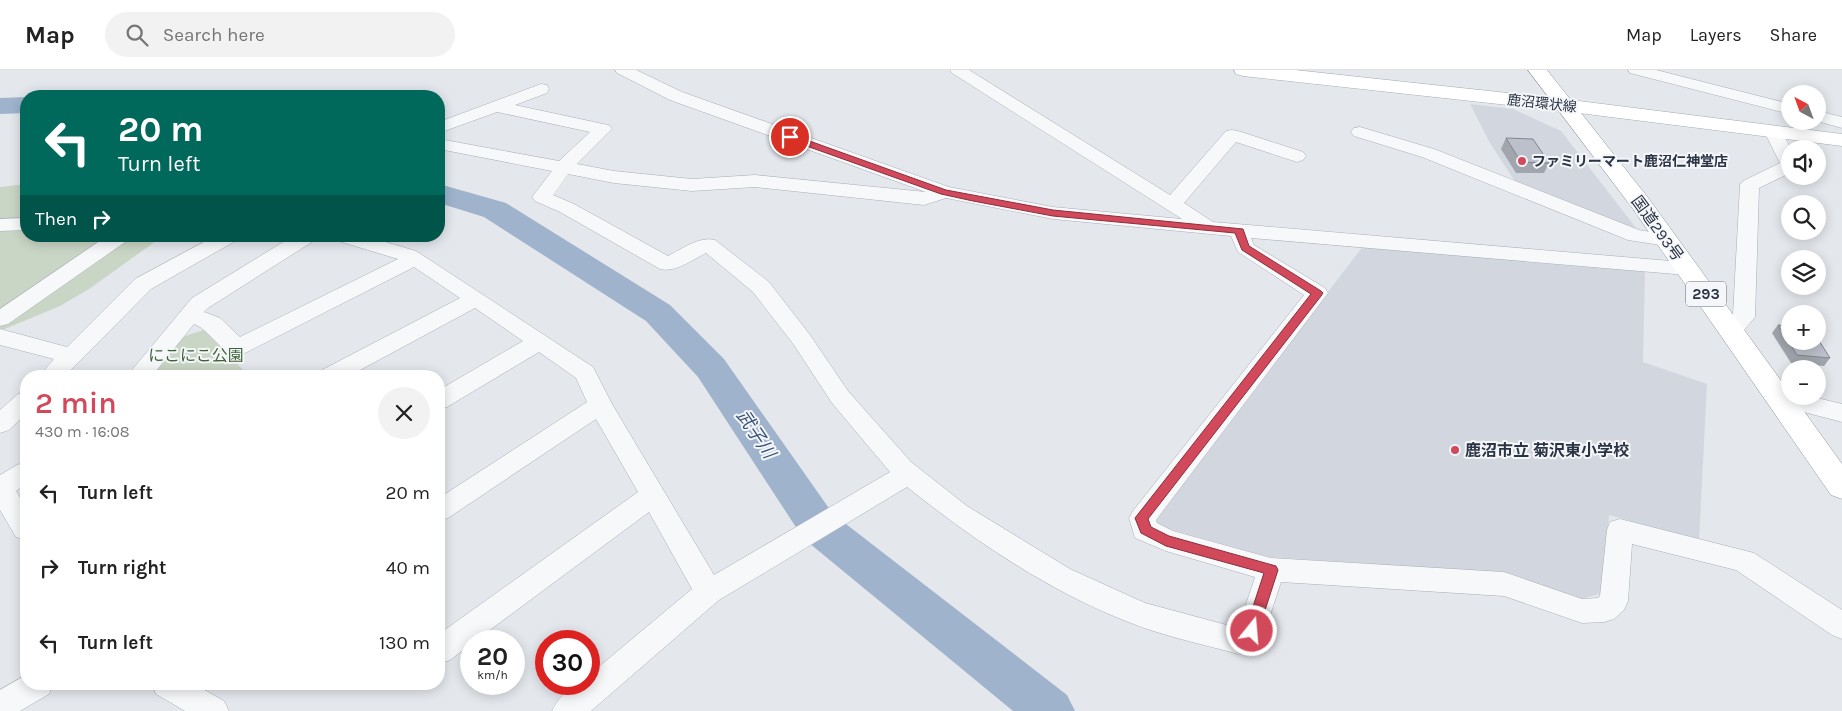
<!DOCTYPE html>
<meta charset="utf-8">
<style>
:root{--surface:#fff;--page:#f2f2f2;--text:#222;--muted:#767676;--line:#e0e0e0;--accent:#d1495b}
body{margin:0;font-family:Karla,"Noto Sans JP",sans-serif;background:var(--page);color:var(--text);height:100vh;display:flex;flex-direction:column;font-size:19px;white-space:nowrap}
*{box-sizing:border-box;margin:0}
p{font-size:16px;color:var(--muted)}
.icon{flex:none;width:28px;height:28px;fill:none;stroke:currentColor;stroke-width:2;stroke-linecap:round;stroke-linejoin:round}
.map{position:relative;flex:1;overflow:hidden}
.drawer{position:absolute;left:20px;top:300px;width:425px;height:320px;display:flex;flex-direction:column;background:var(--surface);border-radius:20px;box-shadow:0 2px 12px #0003}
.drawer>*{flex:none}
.banner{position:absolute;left:20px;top:20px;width:425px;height:152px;border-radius:20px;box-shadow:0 2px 12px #0003;background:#00695c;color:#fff;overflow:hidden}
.needle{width:32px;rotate:319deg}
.fabs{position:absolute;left:1781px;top:15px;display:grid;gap:10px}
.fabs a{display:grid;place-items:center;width:45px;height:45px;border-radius:50%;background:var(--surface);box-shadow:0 2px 12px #0003;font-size:25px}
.speed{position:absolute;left:460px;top:560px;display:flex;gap:10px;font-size:25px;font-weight:700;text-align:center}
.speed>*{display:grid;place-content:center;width:65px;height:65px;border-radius:50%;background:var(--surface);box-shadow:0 2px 12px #0003;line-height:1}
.speed small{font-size:12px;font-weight:400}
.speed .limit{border:8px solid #d22;background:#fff;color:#111}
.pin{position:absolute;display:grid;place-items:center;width:42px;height:42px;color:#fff;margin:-21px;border:2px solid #fff;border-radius:50%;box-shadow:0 1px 5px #0007}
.me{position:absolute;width:55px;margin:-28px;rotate:17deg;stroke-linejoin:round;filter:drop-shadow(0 0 4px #0008)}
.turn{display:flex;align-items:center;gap:18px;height:105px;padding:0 15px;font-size:22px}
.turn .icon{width:65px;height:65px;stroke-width:2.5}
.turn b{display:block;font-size:35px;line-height:42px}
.then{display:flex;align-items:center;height:48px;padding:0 15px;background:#0003;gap:10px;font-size:19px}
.round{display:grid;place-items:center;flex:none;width:52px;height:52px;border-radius:26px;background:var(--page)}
.overview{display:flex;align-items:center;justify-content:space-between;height:85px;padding:0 15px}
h1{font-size:30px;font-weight:600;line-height:38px;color:var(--accent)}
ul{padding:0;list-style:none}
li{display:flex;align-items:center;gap:15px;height:75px;padding:0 15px}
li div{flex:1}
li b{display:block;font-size:19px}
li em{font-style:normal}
header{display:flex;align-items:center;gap:30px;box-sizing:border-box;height:70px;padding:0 25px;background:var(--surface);border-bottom:1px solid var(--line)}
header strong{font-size:24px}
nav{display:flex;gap:28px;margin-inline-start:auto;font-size:18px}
.search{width:350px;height:45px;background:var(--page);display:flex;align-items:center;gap:12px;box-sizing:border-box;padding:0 18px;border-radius:28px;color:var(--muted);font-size:19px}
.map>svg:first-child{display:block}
</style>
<header>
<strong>Map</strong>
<div class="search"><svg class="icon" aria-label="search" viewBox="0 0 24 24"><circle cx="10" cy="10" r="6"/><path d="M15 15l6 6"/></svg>Search here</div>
<nav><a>Map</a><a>Layers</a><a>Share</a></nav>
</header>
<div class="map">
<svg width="1842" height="641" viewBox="0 0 1842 641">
<rect width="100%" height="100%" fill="#e4e7ec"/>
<!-- built -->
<path fill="#d2d6de" d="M1470 34 1513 39 1561 61 1636 158 1610 151 1518 116 1490 73Z
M1364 175 1645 201 1643 292 1707 314 1699 470 1609 445 1602 523 1581 529 1493 502 1269 487 1162 457 1153 450Z"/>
<!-- green -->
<path fill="#c9d6c5" d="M26 114V166H163L89 219 60 236 0 261V117Z
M204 260 249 306H146L182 267Z"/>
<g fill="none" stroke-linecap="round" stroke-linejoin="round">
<!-- river -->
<path fill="#9fb4cc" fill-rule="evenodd" d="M26 27V43L0 44V28Z
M439 114 506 133 670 235 724 289 833 444 1067 625 1075 641H1013L803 468 698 307 646 251 484 147 439 133Z"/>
<defs>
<path id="minor" d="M615 0H636L682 22 949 117 1053 137 1182 149 952 3 950 0H969L1170 125 1226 61 1232 60 1238 61 1303 82 1306 86 1303 90 1297 92 1236 72 1184 133 1213 152 1694 193 1697 198 1694 203 1687 205 1251 168 1254 175 1325 218 1328 223 1156 450 1157 453 1173 461 1271 488 1504 502 1582 529 1598 528 1600 526 1607 460 1610 452 1620 449 1754 483 1842 540V569L1832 565 1736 500 1632 474 1628 531 1624 540 1614 549 1604 552 1582 553 1504 526 1281 512 1262 570 1248 580 1238 584C1203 574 1166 567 1131 553 1050 522 975 471 907 417L719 530 591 641H552C559 626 572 614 589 614V605L692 519 649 442 475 571H471V574L450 590 439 594V564L638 422 596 349 448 448 439 451V428L587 332 576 308 539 282 447 337 439 339V320L523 271 475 238 349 306H318L322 300 460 228 414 197 245 283C223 290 214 262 194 254L152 306H127L192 228 293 166H318L315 170 208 238 204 242 220 248 240 267 398 189 335 170 332 166H365L416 181 593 297 612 334 714 505 890 402 832 333 794 275 753 222 706 183C692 190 675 203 660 199L560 142 535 131 532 127 552 101 439 79V69L559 91 590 62 497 42 439 63V52L541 14 547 15 549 19 547 23 515 35 603 54 609 55 612 59 577 94 614 101 692 109 755 105 926 122 670 30 617 3ZM568 104 614 113 692 121 755 117 924 135 946 128 1053 149 1231 166 1238 182 1304 225 1133 441 1129 448 1135 468 1166 481 1255 507 1240 553 1234 557 1145 533 1070 499 967 436 911 392 848 321 810 265 769 212 715 170C699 166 682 179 668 186L574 134 553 125Z
M1628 0H1656L1790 34V44L1630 3Z
M1818 41 1842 47V58L1817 51Z
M1773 56 1779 57 1791 79 1790 103 1759 118 1755 247 1740 265 1732 267 1724 265 1721 260 1733 245 1740 115 1743 111 1780 93 1764 61 1767 57Z
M1360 57 1434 79 1639 160 1674 166 1677 170 1674 174 1667 176 1628 170 1422 87 1354 66 1351 62 1354 58Z
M26 148V160L0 161V149Z
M107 166H131L128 170 8 254 0 256V239Z
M215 166H240L237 170 151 219 65 306H39L54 289 0 275V259L67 277 135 209Z
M1777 318 1790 322V326H1809L1842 334V352L1769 333 1765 327 1769 321Z
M26 322V344L9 360 0 363V340L18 324Z
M26 392V414L16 421 26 437V470L16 467 0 440V405L17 395Z
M26 605V614H53L49 624 20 641H0V620Z
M152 614H194L224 631 229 641H185L156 624Z"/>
<path id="major" d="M1234 0H1295L1563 29 1842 64V76L1563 41 1243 6 1236 4Z"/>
<path id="highway" d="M1528 0H1547L1649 129 1790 323V326H1793L1842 394V429L1831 425 1633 139Z"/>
</defs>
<!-- minor casing -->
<use href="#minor" stroke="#a9aeb7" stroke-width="1"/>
<!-- major casing -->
<use href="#major" stroke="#a3abb8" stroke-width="1"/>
<!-- highway casing -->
<use href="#highway" stroke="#8b94a3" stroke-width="1"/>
<!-- minor -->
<use href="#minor" fill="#f7f8fa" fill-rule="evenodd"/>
<!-- major -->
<use href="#major" fill="#fff" fill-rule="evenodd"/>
<!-- highway -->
<use href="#highway" fill="#fff" fill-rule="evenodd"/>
</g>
<!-- wall -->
<path fill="#a1a5ae" d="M1506 68 1549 93 1544 103H1516L1501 79Z
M1778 255 1830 288 1824 296 1791 293 1772 263Z"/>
<!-- building -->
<path fill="#bbc0ca" stroke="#83868d" d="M1506 68 1533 69 1549 93 1521 92Z
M1778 255 1790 256V271H1818V269L1830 288 1797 285Z"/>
<!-- route -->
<path fill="#d1495b" stroke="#882f3b" d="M790 64 946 120 1053 140 1243 159 1249 176 1321 221 1323 223 1321 226 1148 449 1151 457 1169 466 1276 496 1278 500 1257 565 1252 567 1247 565 1245 561 1264 503 1166 476 1141 463 1135 448 1311 224 1242 180 1235 163 1053 146 973 131 941 124 787 69V65Z"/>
<!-- markers -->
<g fill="#d1495b" stroke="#f4f6f9" stroke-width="2">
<circle cx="1522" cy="91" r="5"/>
<circle cx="1455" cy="380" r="5"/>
</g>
<g text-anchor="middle" stroke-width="4" stroke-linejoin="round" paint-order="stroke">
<!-- far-street labels -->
<g font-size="14" fill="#2b3445" stroke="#f4f6f9">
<text transform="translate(1542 33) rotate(6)" y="5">鹿沼環状線</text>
</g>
<!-- far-poi labels -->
<g font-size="14" font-weight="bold" fill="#2b3445" stroke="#f4f6f9" text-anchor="start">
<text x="1532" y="96">ファミリーマート鹿沼仁神堂店</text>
</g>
<!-- shield labels -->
<rect fill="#f4f6f9" stroke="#676e7b" stroke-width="1" x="1686" y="211.5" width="40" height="25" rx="4"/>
<g font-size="15" font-weight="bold" fill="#2b3445">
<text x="1706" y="229">293</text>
</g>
<!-- street labels -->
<g font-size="16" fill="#2b3445" stroke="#f4f6f9">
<text transform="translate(1658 158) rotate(54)" y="6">国道293号</text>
</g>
<!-- park labels -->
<g font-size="16" fill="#3f6138" stroke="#f4f6f9">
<text x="196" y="291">にこにこ公園</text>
</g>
<!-- poi labels -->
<g font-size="16" font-weight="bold" fill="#2b3445" stroke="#f4f6f9" text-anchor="start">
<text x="1465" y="386">鹿沼市立 菊沢東小学校</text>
</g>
<!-- water labels -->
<g font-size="18" font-style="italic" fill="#34527a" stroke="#f4f6f9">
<text transform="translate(756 364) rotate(56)" y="6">武子川</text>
</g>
</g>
</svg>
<div class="fabs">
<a><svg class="needle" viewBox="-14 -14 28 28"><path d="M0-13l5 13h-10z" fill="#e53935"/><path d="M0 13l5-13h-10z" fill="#767676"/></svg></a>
<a><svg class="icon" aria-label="sound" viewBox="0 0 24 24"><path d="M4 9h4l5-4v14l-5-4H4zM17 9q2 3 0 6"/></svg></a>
<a><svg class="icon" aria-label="search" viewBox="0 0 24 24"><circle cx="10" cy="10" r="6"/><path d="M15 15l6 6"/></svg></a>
<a><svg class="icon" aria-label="layers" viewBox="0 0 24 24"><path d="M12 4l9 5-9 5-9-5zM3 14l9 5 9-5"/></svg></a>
<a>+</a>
<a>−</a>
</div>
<div class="speed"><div>20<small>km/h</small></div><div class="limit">30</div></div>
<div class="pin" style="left:790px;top:67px;background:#d93025"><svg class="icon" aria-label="arrive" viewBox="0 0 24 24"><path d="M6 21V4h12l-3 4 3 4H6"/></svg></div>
<svg class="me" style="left:1252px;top:561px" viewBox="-20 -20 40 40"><circle r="17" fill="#d1495b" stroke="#fff" stroke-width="3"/><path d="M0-11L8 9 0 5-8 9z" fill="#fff"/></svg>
<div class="banner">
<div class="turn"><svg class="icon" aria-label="left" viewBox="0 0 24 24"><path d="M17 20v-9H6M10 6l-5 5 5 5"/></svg><div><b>20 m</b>Turn left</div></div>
<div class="then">Then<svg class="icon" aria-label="right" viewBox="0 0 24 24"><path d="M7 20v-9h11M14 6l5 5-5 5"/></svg></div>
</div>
<section class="drawer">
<div class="overview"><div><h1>2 min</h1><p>430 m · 16:08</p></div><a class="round"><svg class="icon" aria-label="close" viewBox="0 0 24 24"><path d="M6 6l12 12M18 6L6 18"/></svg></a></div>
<ul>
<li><svg class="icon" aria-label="left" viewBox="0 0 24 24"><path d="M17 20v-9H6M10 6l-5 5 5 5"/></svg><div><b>Turn left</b></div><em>20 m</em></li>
<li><svg class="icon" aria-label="right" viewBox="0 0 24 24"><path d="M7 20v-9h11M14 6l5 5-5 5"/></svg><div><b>Turn right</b></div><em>40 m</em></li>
<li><svg class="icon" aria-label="left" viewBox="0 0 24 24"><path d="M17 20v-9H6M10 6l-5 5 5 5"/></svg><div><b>Turn left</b></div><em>130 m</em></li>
</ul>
</section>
</div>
